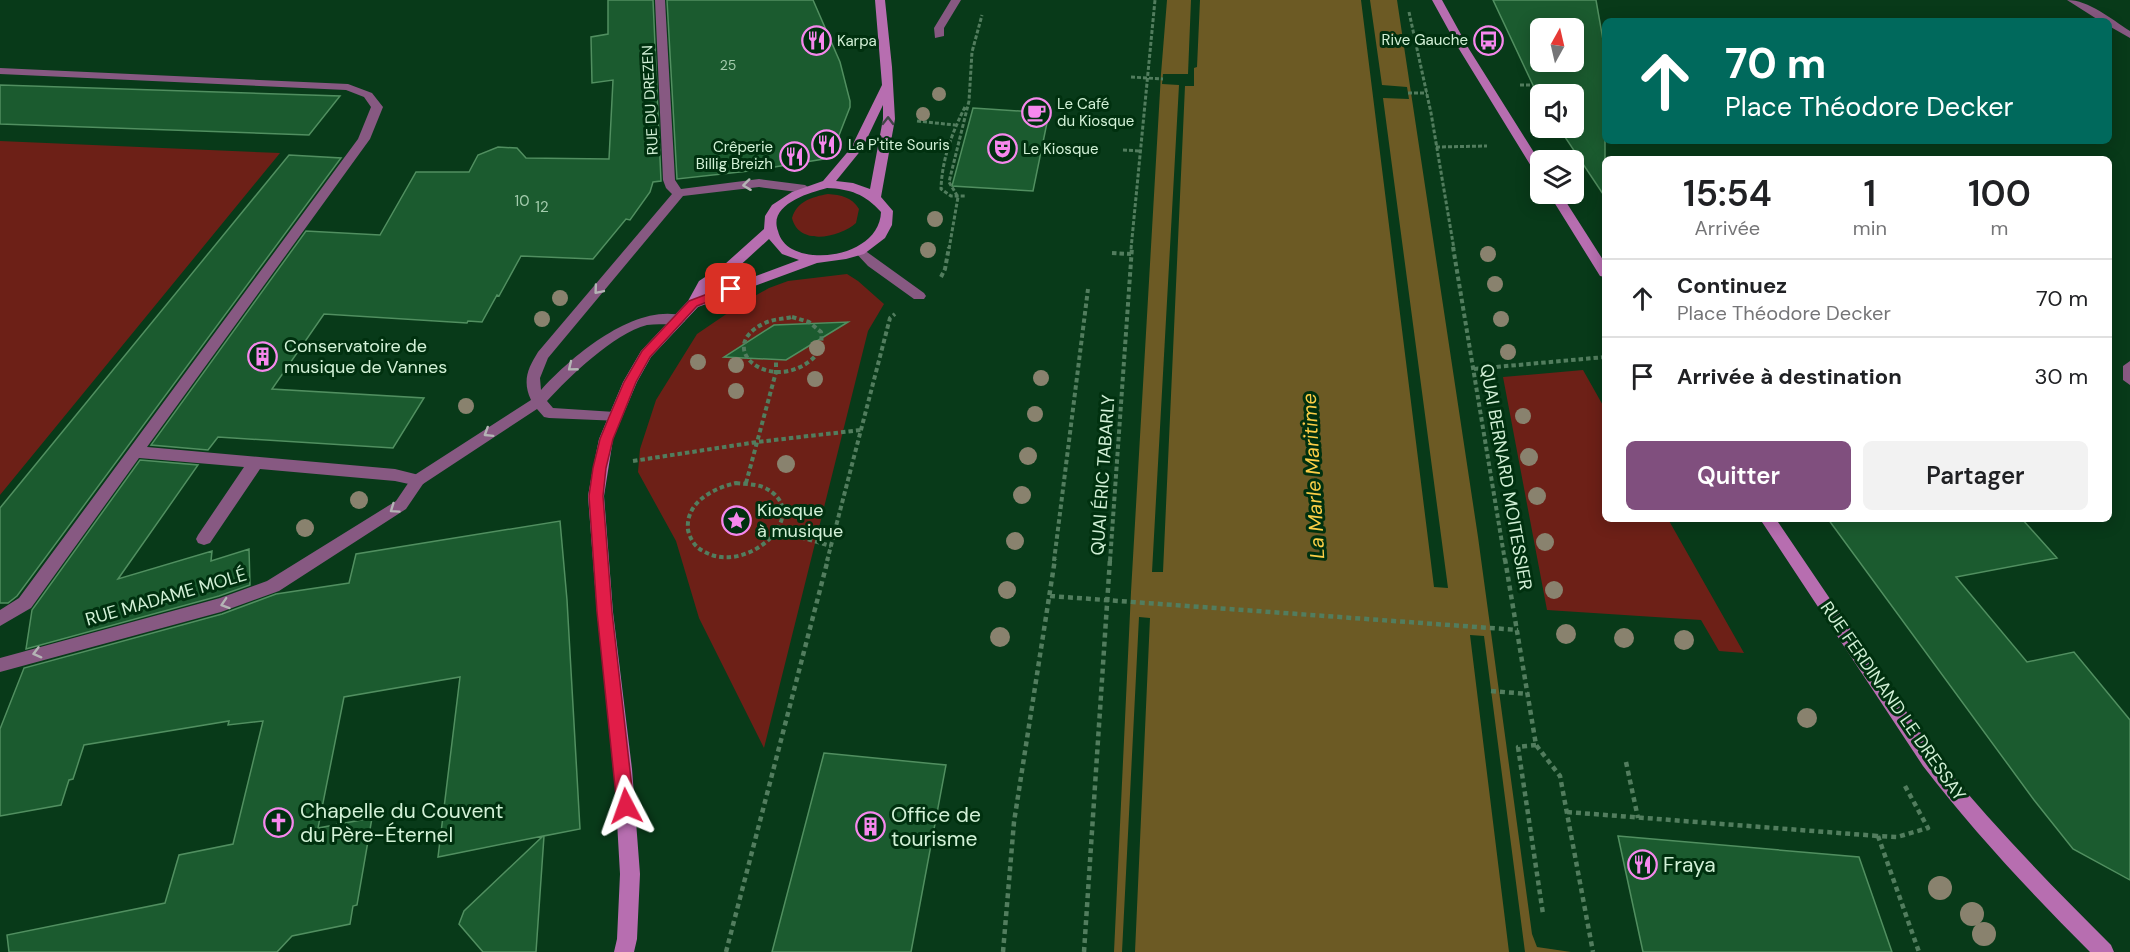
<!DOCTYPE html>
<html lang="fr">
<meta charset="utf-8">
<style>
:root{--surface:#fff;--page:#f2f2f2;--text:#202124;--muted:#757577;--line:#e0e0e0;--accent:#804f7e}
body{margin:0;font-family:"DM Sans",sans-serif;background:var(--page);color:var(--text);height:100vh;display:flex;flex-direction:column;font-size:22px;white-space:nowrap}
*{box-sizing:border-box;margin:0}
p{font-size:20px;color:var(--muted)}
.icon{flex:none;width:33px;height:33px;fill:none;stroke:currentColor;stroke-width:2;stroke-linecap:round;stroke-linejoin:round}
.map{position:relative;flex:1;overflow:hidden}
.sheet{position:absolute;left:1602px;top:156px;width:510px;height:366px;display:flex;flex-direction:column;background:var(--surface);border-radius:9px;box-shadow:0 3px 15px #0003}
.sheet>*{flex:none}
.hud{position:absolute;left:1602px;top:18px;width:510px;height:126px;border-radius:9px;box-shadow:0 3px 15px #0003;background:#00695c;color:#fff;overflow:hidden}
.needle{width:39px;rotate:8deg}
.controls{position:absolute;left:1530px;top:18px;display:grid;gap:12px}
.controls a{display:grid;place-items:center;width:54px;height:54px;border-radius:9px;background:var(--surface);box-shadow:0 3px 15px #0003;font-size:30px}
.pin{position:absolute;display:grid;place-items:center;width:51px;height:51px;color:#fff;margin:-26px;border-radius:12px;box-shadow:0 3px 9px #0006}
.me{position:absolute;width:66px;margin:-33px;rotate:356deg;stroke-linejoin:round;filter:drop-shadow(0 0 4px #0008)}
.turn{display:flex;align-items:center;gap:21px;height:126px;padding:0 24px;font-size:27px}
.turn .icon{width:78px;height:78px;stroke-width:2.5}
.turn b{display:block;font-size:42px;line-height:51px}
.eta{display:flex;justify-content:space-evenly;align-items:center;height:102px;text-align:center}
.eta b{font-size:36px;font-weight:600;line-height:42px}
.action{display:flex;gap:12px;margin-top:auto;padding:12px 24px}
.action a{flex:1;height:69px;border-radius:9px;background:var(--accent);color:#fff;font-size:24px;font-weight:600;line-height:69px;text-align:center}
.action a+a{background:var(--page);color:var(--text)}
ul{padding:0;list-style:none}
li{display:flex;align-items:center;gap:18px;height:78px;padding:0 24px;border-top:2px solid var(--line)}
li div{flex:1}
li b{display:block;font-size:22px}
li em{font-style:normal}
.map>svg:first-child{display:block}
</style>
<div class="map">
<svg width="2130" height="952" viewBox="0 0 2130 952">
<rect width="100%" height="100%" fill="#083a19"/>
<!-- green -->
<path fill="#6d2017" d="M0 141 280 153 0 495Z
M828 194C841 195 852 197 859 209L856 223C841 237 799 247 792 218 797 201 812 197 828 194Z
M847 274 858 281 884 304 868 331 764 748 699 618 676 541 638 472 640 449 656 400 697 334 744 302 769 288 788 281Z
M1583 370 1605 409V519H1668L1744 653 1719 651 1701 620 1547 610 1503 377Z"/>
<!-- water -->
<path fill="#6c5a24" d="M1167 0H1397L1478 537 1532 934 1537 947 1571 952H1114L1131 592 1161 74Z"/>
<!-- pier -->
<path fill="#083a19" d="M1191 0H1200L1197 67 1194 68V86H1185L1163 572H1152L1179 85 1162 84 1163 74H1188Z
M1361 0H1370L1382 85 1407 87 1409 99 1383 98 1448 588 1434 587Z
M1139 617 1150 618 1135 952H1122Z
M1470 635 1484 636 1525 952H1509Z"/>
<!-- building -->
<path fill="#1b5b2f" stroke="#518f60" stroke-width="1.5" fill-rule="evenodd" d="M608 0H653L661 181 653 182 650 192 630 220 626 219 593 259 521 256 499 296 497 295 482 322 468 321 467 323 324 314 272 389 424 398 393 448 218 437 208 450 151 445 306 231 380 235 416 172H469L478 155 498 147 517 148 526 158 609 159 613 80 592 83 591 37 608 34Z
M667 0H813L840 62 850 101V107L836 143 824 159 749 171 677 179Z
M1493 0H1596L1605 51V197L1559 128H1574V94H1540V100ZM1540 28H1574V62H1540Z
M0 85 340 96 309 135 0 124Z
M973 108 1049 113 1033 191 952 186Z
M289 155 341 158 17 596 8 603H0V508Z
M848 322 786 360 724 357 774 325Z
M140 460 198 465 118 579 212 551 211 561 249 549 250 585 219 596 26 649 32 610Z
M1828 519H2022L2057 558 1956 577 2027 662 2074 652 2130 720V880L2073 849 2034 800Z
M560 521 567 600 580 829 544 836 536 952H483L459 924 464 911 543 836 438 857 460 677 344 697 318 828 372 818 357 905 353 906 350 924 292 936 277 952H9L7 935 165 903 179 855 233 844 263 721 228 725 229 721 84 745 73 779 69 780 61 805 0 816V729L24 668 222 614 276 594 349 583 356 554Z
M824 753 946 765 911 952H772Z
M1618 836 1859 857 1892 952H1643Z"/>
<g fill="none" stroke-linecap="round" stroke-linejoin="round">
<!-- path-far2 -->
<path stroke="#527d5e" stroke-width="3" stroke-dasharray="4 2" stroke-linecap="butt" d="M1409 12 1431 113 1454 249
M1131 77 1163 79
M1520 85H1531
M1408 93H1427
M965 107C952 133 942 159 941 189L951 196H966
M917 121 955 125
M1436 147 1487 146
M1123 150 1141 151
M949 249 958 197 949 182 969 101 972 52 982 15
M1131 249 1155 0"/>
<!-- path-far1 -->
<path stroke="#527d5e" stroke-width="4" stroke-dasharray="4.5 3" stroke-linecap="butt" d="M1453 247 1505 561
M1112 253 1131 254
M941 277 945 269 949 247
M792 317 809 322 821 332C823 344 819 354 810 361 768 393 713 347 765 323 773 319 783 319 792 317Z
M1474 369 1605 357
M633 461 757 442 861 430
M736 483C744 484 755 484 763 487 817 511 748 578 703 551 695 547 690 539 688 530 685 502 714 488 736 483Z
M746 483 776 372V360
M779 531 831 546
M827 561 890 318 895 314
M1054 561 1088 289
M1110 561 1132 247"/>
<!-- path -->
<path stroke="#527d5e" stroke-width="4.5" stroke-dasharray="5 4" stroke-linecap="butt" d="M1505 559 1536 745 1560 776 1593 952
M1050 596 1518 630
M1491 691 1528 694
M1536 745 1518 747 1543 914
M1626 762 1638 818
M1905 786 1928 828 1897 837 1878 836 1919 952
M1567 812 1878 836
M726 952 828 559
M1003 952 1014 822 1055 559
M1084 952 1110 559"/>
<!-- lane -->
<path fill="#875982" fill-rule="evenodd" d="M951 0H961L944 28V36L935 38 934 28Z
M0 68 348 84 372 93 383 107 370 139 147 447 395 469 423 476 426 480 423 484 418 486 395 481 260 469 210 543 204 545 198 543 196 539 198 535 244 467 139 458 31 608 0 626V610L19 598 358 139 371 107 364 97 346 90 0 74Z
M860 247 924 293 926 296 924 299H914L868 266 854 251Z
M2130 361V385L2123 380V366Z"/>
<!-- street -->
<path fill="#875982" fill-rule="evenodd" d="M655 0H665L675 180 681 189 759 179 805 185 811 189 805 193 759 187 683 196 548 358 540 378 541 390C571 357 635 302 684 316L686 319 684 322C672 326 659 323 647 325 613 334 569 377 547 401L553 408 615 412 622 417 620 421 549 418 544 417 537 409 423 484 406 509 279 591 221 612 0 672V658L220 598 267 581 396 501 413 476 531 400C522 381 528 368 538 352L672 194 666 188 663 180Z
M2067 0C2089 0 2111 19 2130 31V38L2109 26V21H2100Z"/>
<!-- secondary -->
<path fill="#b76eb0" fill-rule="evenodd" d="M875 0H885L892 67 895 119 881 197 893 211 892 225 885 238 864 254 846 259 817 263 698 307 651 357 637 382 613 439 604 496 613 612 632 769 640 874 637 939 634 952H614L617 939 620 874 614 769 597 612 588 496 593 468 599 439 623 382 641 351 688 301 699 281 725 264 764 229 765 216 772 205 792 192 823 181 851 148 882 85ZM883 105V119L870 189 853 183 836 181 862 149ZM827 188C850 189 865 194 881 212 880 250 822 265 792 249 785 245 780 239 778 231 768 205 808 193 827 188ZM769 239 782 254 799 260 705 295 709 287 735 270Z
M1432 0H1442L1469 49 1540 162V174L1534 171 1459 49Z
M1549 194H1561L1605 263V277L1600 276Z
M1760 519H1776L1935 754C1989 822 2050 884 2111 945L2114 952H2090C2031 893 1974 832 1923 766Z"/>
</g>
<!-- trees -->
<g fill="#89826e">
<circle cx="939" cy="94" r="7"/>
<circle cx="923" cy="114" r="7"/>
<circle cx="935" cy="219" r="8"/>
<circle cx="928" cy="250" r="8"/>
<circle cx="1488" cy="254" r="8"/>
<circle cx="1495" cy="284" r="8"/>
<circle cx="560" cy="298" r="8"/>
<circle cx="542" cy="319" r="8"/>
<circle cx="1501" cy="319" r="8"/>
<circle cx="817" cy="348" r="8"/>
<circle cx="1508" cy="352" r="8"/>
<circle cx="698" cy="362" r="8"/>
<circle cx="736" cy="365" r="8"/>
<circle cx="1041" cy="378" r="8"/>
<circle cx="815" cy="379" r="8"/>
<circle cx="736" cy="391" r="8"/>
<circle cx="466" cy="406" r="8"/>
<circle cx="1035" cy="414" r="8"/>
<circle cx="1523" cy="416" r="8"/>
<circle cx="1028" cy="456" r="9"/>
<circle cx="1529" cy="457" r="9"/>
<circle cx="786" cy="464" r="9"/>
<circle cx="1022" cy="495" r="9"/>
<circle cx="1537" cy="496" r="9"/>
<circle cx="359" cy="500" r="9"/>
<circle cx="305" cy="528" r="9"/>
<circle cx="1015" cy="541" r="9"/>
<circle cx="1545" cy="542" r="9"/>
<circle cx="1007" cy="590" r="9"/>
<circle cx="1554" cy="590" r="9"/>
<circle cx="1566" cy="634" r="10"/>
<circle cx="1000" cy="637" r="10"/>
<circle cx="1624" cy="638" r="10"/>
<circle cx="1684" cy="640" r="10"/>
<circle cx="1807" cy="718" r="10"/>
<circle cx="1940" cy="888" r="12"/>
<circle cx="1972" cy="914" r="12"/>
<circle cx="1984" cy="934" r="12"/>
</g>
<!-- one-way arrows -->
<defs><path id="oneway-chevron" d="M-2-3.5L2.5 0L-2 3.5" fill="none" stroke-width="1.6" stroke-linecap="round" stroke-linejoin="round" transform="scale(1.5)"/></defs>
<use stroke="#404647" href="#oneway-chevron" transform="translate(888 121) rotate(-89)"/>
<g stroke="#b4b4b5">
<use href="#oneway-chevron" transform="translate(747 185) rotate(173)"/>
<use href="#oneway-chevron" transform="translate(598 290) rotate(130)"/>
<use href="#oneway-chevron" transform="translate(572 367) rotate(141)"/>
<use href="#oneway-chevron" transform="translate(488 433) rotate(148)"/>
<use href="#oneway-chevron" transform="translate(394 509) rotate(145)"/>
<use href="#oneway-chevron" transform="translate(225 604) rotate(162)"/>
<use href="#oneway-chevron" transform="translate(37 653) rotate(165)"/>
</g>
<!-- route -->
<path fill="#e11d48" stroke="#92132f" stroke-width="1.5" d="M731 285 737 289 735 291 697 306 650 357 636 382 622 417 613 439 606 468 603 496 612 612 634 806 632 811 626 814 620 811 617 806 597 612 589 496 593 468 600 439 609 417 624 382 642 351 689 301Z"/>
<!-- icons -->
<defs>
<symbol id="bus-ring" viewBox="-11 -11 22 22"><circle r="9.5" fill="#00300f" stroke="#f688ed" stroke-width="1.5"/><path d="M-5-6H5V4H4V6H2V4H-2V6H-4V4H-5ZM-3.5-4V0h7V-4ZM-3.5 1.2v1.5H-2V1.2ZM2 1.2v1.5H3.5V1.2Z" fill="#f688ed"/></symbol>
<symbol id="restaurant-ring" viewBox="-11 -11 22 22"><circle r="9.5" fill="#00300f" stroke="#f688ed" stroke-width="1.5"/><path d="M-5-6h1v4h1v-4h1v4h1v-4h1v5L-1.5 .5V6h-2V.5L-5-1ZM5-6V6H3V1.5H1.5Q1.5-4 5-6Z" fill="#f688ed"/></symbol>
<symbol id="cafe-ring" viewBox="-11 -11 22 22"><circle r="9.5" fill="#00300f" stroke="#f688ed" stroke-width="1.5"/><path d="M-5.5-4.5H6V0H3Q3 3.5 0 3.5H-2.5Q-5.5 3.5-5.5 0ZM3-3.2v2h1.7v-2ZM-6 4.5H4V6H-6Z" fill="#f688ed"/></symbol>
<symbol id="theatre-ring" viewBox="-11 -11 22 22"><circle r="9.5" fill="#00300f" stroke="#f688ed" stroke-width="1.5"/><path d="M-5-5.5Q0-4 5-5.5V0Q5 5 0 6Q-5 5-5 0ZM-3.3-2.5H-1v1.5H-3.3ZM1-2.5H3.3v1.5H1ZM-2.8 1Q0 5.5 2.8 1Z" fill="#f688ed"/></symbol>
<symbol id="building-ring" viewBox="-11 -11 22 22"><circle r="9.5" fill="#00300f" stroke="#f688ed" stroke-width="1.5"/><path d="M-4-6H4V6H1V3H-1V6H-4ZM-2.5-4.3h1.7v1.8h-1.7ZM.8-4.3h1.7v1.8H.8ZM-2.5-1h1.7V.8h-1.7ZM.8-1h1.7V.8H.8Z" fill="#f688ed"/></symbol>
<symbol id="sight-ring" viewBox="-11 -11 22 22"><circle r="9.5" fill="#00300f" stroke="#f688ed" stroke-width="1.5"/><path d="M0-6L1.8-2.2L6-1.7L2.9 1.2L3.7 5.4L0 3.3L-3.7 5.4L-2.9 1.2L-6-1.7L-1.8-2.2Z" fill="#f688ed"/></symbol>
<symbol id="church-ring" viewBox="-11 -11 22 22"><circle r="9.5" fill="#00300f" stroke="#f688ed" stroke-width="1.5"/><path d="M-1.2-6h2.4v3.5h3.3v2.4h-3.3V6h-2.4V-.1h-3.3v-2.4h3.3Z" fill="#f688ed"/></symbol>
</defs>
<g fill-rule="evenodd">
<use href="#bus-ring" x="1472" y="24" width="33" height="33"/>
<use href="#restaurant-ring" x="800" y="24" width="33" height="33"/>
<use href="#cafe-ring" x="1020" y="96" width="33" height="33"/>
<use href="#restaurant-ring" x="810" y="128" width="33" height="33"/>
<use href="#theatre-ring" x="986" y="132" width="33" height="33"/>
<use href="#restaurant-ring" x="778" y="140" width="33" height="33"/>
<use href="#building-ring" x="246" y="340" width="33" height="33"/>
<use href="#sight-ring" x="720" y="504" width="33" height="33"/>
<use href="#church-ring" x="262" y="806" width="33" height="33"/>
<use href="#building-ring" x="854" y="810" width="33" height="33"/>
<use href="#restaurant-ring" x="1626" y="848" width="33" height="33"/>
</g>
<g text-anchor="middle" stroke-width="6" stroke-linejoin="round" paint-order="stroke">
<!-- far-number labels -->
<g font-size="14" fill="#a4ccad">
<text x="728" y="70">25</text>
</g>
<!-- far-poi labels -->
<g font-size="15" fill="#d2f1d7" stroke="#00300f" text-anchor="start">
<text x="1468" y="45" text-anchor="end">Rive Gauche</text>
<text x="837" y="46">Karpa</text>
<text x="1057" y="109">Le Café<tspan x="1057" dy="17">du Kiosque</tspan></text>
<text x="848" y="150">La P'tite Souris</text>
<text x="773" y="152" text-anchor="end">Crêperie<tspan x="773" dy="17">Billig Breizh</tspan></text>
<text x="1023" y="154">Le Kiosque</text>
</g>
<!-- far-street labels -->
<g font-size="15" fill="#d2f1d7" stroke="#00300f">
<text transform="translate(650 100) rotate(-93)" y="5">RUE DU DREZEN</text>
</g>
<!-- number labels -->
<g font-size="15" fill="#a4ccad">
<text x="522" y="206">10</text>
<text x="542" y="212">12</text>
</g>
<!-- poi labels -->
<g font-size="18" fill="#d2f1d7" stroke="#00300f" text-anchor="start">
<text x="284" y="352">Conservatoire de<tspan x="284" dy="21">musique de Vannes</tspan></text>
<text x="757" y="516">Kiosque<tspan x="757" dy="21">à musique</tspan></text>
</g>
<!-- street labels -->
<g font-size="18" fill="#d2f1d7" stroke="#00300f">
<text transform="translate(1103 475) rotate(-86)" y="6">QUAI ÉRIC TABARLY</text>
<text transform="translate(1506 477) rotate(80)" y="6">QUAI BERNARD MOITESSIER</text>
<text transform="translate(166 597) rotate(-16)" y="6">RUE MADAME MOLÉ</text>
<text transform="translate(1893 701) rotate(55)" y="6">RUE FERDINAND LE DRESSAY</text>
</g>
<!-- water labels -->
<g font-size="20" font-style="italic" fill="#fccf47" stroke="#00300f">
<text transform="translate(1313 476) rotate(-93)" y="7">La Marle Maritime</text>
</g>
<!-- near-poi labels -->
<g font-size="21" fill="#d2f1d7" stroke="#00300f" text-anchor="start">
<text x="300" y="818">Chapelle du Couvent<tspan x="300" dy="24">du Père-Éternel</tspan></text>
<text x="891" y="822">Office de<tspan x="891" dy="24">tourisme</tspan></text>
<text x="1663" y="872">Fraya</text>
</g>
</g>
</svg>
<div class="controls">
<a><svg class="needle" viewBox="-14 -14 28 28"><path d="M0-13l5 13h-10z" fill="#e53935"/><path d="M0 13l5-13h-10z" fill="#757577"/></svg></a>
<a><svg class="icon" aria-label="sound" viewBox="0 0 24 24"><path d="M4 9h4l5-4v14l-5-4H4zM17 9q2 3 0 6"/></svg></a>
<a><svg class="icon" aria-label="layers" viewBox="0 0 24 24"><path d="M12 4l9 5-9 5-9-5zM3 14l9 5 9-5"/></svg></a>
</div>
<div class="pin" style="left:731px;top:289px;background:#d93025"><svg class="icon" aria-label="arrive" viewBox="0 0 24 24"><path d="M6 21V4h12l-3 4 3 4H6"/></svg></div>
<svg class="me" style="left:626px;top:806px" viewBox="-20 -20 40 40"><path d="M0-17L14 15 0 8-14 15z" fill="#e11d48" stroke="#fff" stroke-width="4"/></svg>
<div class="hud">
<div class="turn"><svg class="icon" aria-label="ahead" viewBox="0 0 24 24"><path d="M12 20V5M6 11l6-6 6 6"/></svg><div><b>70 m</b>Place Théodore Decker</div></div>
</div>
<section class="sheet">
<div class="eta">
<div><b>15:54</b><p>Arrivée</p></div>
<div><b>1</b><p>min</p></div>
<div><b>100</b><p>m</p></div>
</div>
<ul>
<li><svg class="icon" aria-label="ahead" viewBox="0 0 24 24"><path d="M12 20V5M6 11l6-6 6 6"/></svg><div><b>Continuez</b><p>Place Théodore Decker</p></div><em>70 m</em></li>
<li><svg class="icon" aria-label="arrive" viewBox="0 0 24 24"><path d="M6 21V4h12l-3 4 3 4H6"/></svg><div><b>Arrivée à destination</b></div><em>30 m</em></li>
</ul>
<div class="action"><a>Quitter</a><a>Partager</a></div>
</section>
</div>
